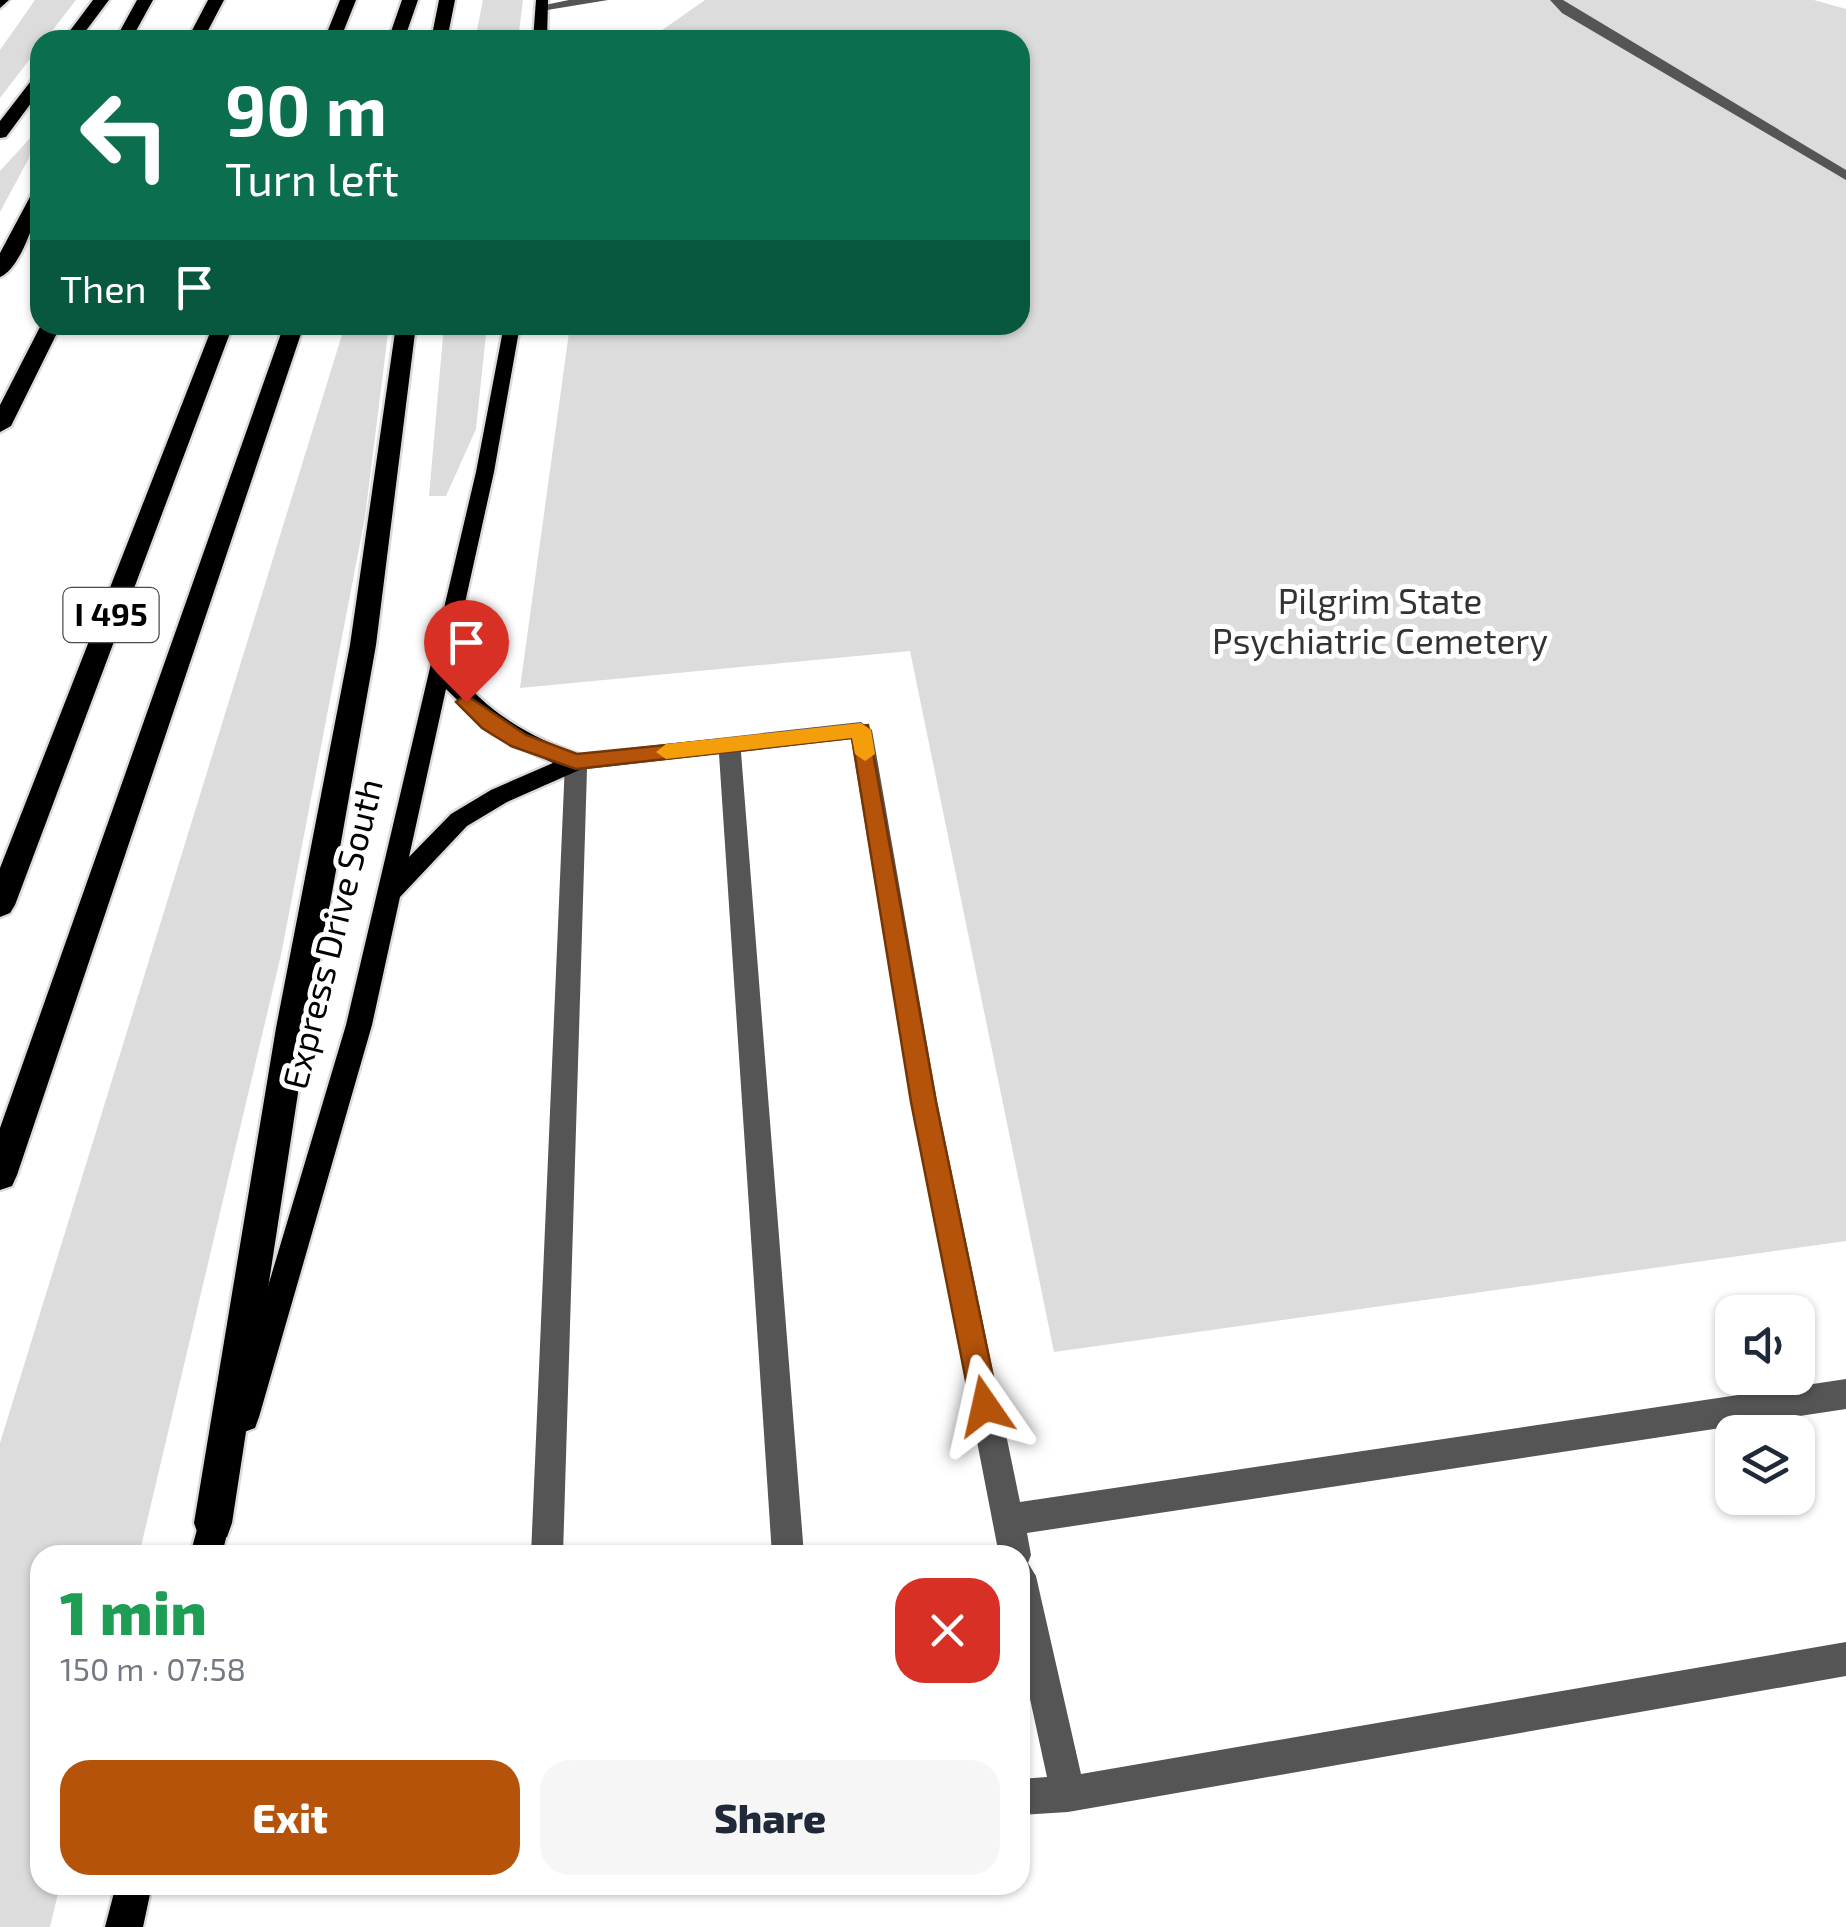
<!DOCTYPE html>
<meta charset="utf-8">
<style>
:root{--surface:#fff;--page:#f6f6f7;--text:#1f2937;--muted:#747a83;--accent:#b45309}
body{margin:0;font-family:"Exo 2",sans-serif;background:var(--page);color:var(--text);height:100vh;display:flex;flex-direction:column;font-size:38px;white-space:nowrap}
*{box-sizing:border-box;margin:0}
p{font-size:32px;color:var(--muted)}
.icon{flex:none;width:55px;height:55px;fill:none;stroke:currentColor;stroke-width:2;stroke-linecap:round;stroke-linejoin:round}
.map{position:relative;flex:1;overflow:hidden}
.drawer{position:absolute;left:30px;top:1545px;width:1000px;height:350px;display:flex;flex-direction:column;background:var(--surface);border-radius:30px;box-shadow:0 2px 8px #0004}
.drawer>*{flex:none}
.top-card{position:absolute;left:30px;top:30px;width:1000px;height:305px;border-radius:30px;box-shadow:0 2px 8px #0004;background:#0b6e4f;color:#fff;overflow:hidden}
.buttons{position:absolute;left:1715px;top:1295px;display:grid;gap:20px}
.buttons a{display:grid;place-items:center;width:100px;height:100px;border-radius:20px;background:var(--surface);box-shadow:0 2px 8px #0004;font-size:50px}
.pin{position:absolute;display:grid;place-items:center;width:85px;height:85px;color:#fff;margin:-102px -42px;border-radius:50% 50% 50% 0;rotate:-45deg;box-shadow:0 0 10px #0007}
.pin .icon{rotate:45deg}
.me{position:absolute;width:110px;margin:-55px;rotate:349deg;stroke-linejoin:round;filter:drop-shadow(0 0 8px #0008)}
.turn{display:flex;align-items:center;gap:35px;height:210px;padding:0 30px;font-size:45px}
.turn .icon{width:130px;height:130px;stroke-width:2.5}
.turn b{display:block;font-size:70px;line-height:85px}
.then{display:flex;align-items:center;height:95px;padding:0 30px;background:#0003;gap:20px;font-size:38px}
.round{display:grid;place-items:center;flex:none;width:105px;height:105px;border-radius:30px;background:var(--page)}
.summary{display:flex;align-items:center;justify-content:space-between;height:170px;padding:0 30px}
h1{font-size:60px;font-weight:800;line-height:75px;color:#1e9e55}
.action{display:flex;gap:20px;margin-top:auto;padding:20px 30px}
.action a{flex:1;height:115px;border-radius:30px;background:var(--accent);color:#fff;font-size:40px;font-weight:800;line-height:115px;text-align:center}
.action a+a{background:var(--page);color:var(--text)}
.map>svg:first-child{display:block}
</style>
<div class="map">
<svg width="1846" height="1927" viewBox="0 0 1846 1927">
<rect width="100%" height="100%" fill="#fff"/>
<!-- green -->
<path fill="#dcdcdc" d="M35 0H76L45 40H40V46L0 98V50Z
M483 0H523L518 40H475Z
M705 0H1814L1846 9V1241L1054 1352 910 651 520 688 570 325H1020V40H648Z
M33 135 29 158 0 212V171Z
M345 325H389L365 517 281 955 139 1555H40V1885H60L50 1927H0V1443Z
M444 325H487L476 429 446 496H429Z"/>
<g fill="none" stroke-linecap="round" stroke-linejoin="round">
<defs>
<path id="major" d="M0 0H9L0 8Z
M536 0H548L547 40H533Z
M504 325H520L494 472 451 666C487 713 529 737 584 756L587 762 584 768 507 802 467 826 400 897 372 1025 259 1417 255 1428 244 1432 233 1428 229 1417 346 1025 476 472ZM446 689 491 733 553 763 491 790 451 814 409 857Z
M217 1492 228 1497 233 1508 222 1555H190L206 1497Z
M116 1885H152L143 1927H105Z"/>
<path id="highway" d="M93 0H109L79 40H63Z
M137 0H153L131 40H115Z
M208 0H224L203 40H187Z
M340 0H356L340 40H324Z
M402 0H418L404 40H388Z
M439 0H455L447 40H431Z
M40 75V91L6 137 0 138V121L34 77Z
M40 190C40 211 21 269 0 277V253L31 195Z
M41 325H61L11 426 0 432V405Z
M213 325H233L15 905 10 913 0 917V868Z
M284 325H304L17 1175 12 1186 0 1190V1128Z
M396 325H416L376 645 308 1028 232 1523 227 1537 213 1542 199 1537 194 1523 276 1028 350 645Z"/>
</defs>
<!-- major casing -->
<use href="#major" stroke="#dbdbdb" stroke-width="5"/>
<!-- highway casing -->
<use href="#highway" stroke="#dbdbdb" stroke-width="5"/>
<!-- minor -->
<path fill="#555" fill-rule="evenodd" d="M569 0H608L541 11 535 7Z
M1550 0H1563L1846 170V180L1562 13Z
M861 722 872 730 937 1101 1020 1502 1846 1379V1409L1027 1533 1031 1555 1028 1563 1036 1576 1081 1774 1846 1642V1676L1068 1812 1020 1815V1779L1047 1777 1020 1653V1555H999L911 1101 851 739 741 752 804 1555H772L719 754 587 769 563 1555H531L565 762 576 754Z"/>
<!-- major -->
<use href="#major" fill="#000" fill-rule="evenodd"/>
<!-- highway -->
<use href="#highway" fill="#000" fill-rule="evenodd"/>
</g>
<!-- route -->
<path fill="#b45309" stroke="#753606" stroke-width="2.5" d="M466 695 526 735 577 754 868 725 936 1102 999 1406 995 1416 985 1420 975 1416 971 1406 911 1102 852 738 576 769 511 746 482 728 456 702Z"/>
<!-- slow -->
<path fill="#f59e0b" d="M861 723 871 730 875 754 865 761 855 754 852 738 666 759 656 752 666 744Z"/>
<g text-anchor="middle" stroke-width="10" stroke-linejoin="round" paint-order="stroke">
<!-- shield labels -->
<rect fill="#fff" stroke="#4c4c4c" stroke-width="2.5" x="63.5" y="588" width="95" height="54" rx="8"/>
<g font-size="32" font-weight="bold" fill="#000">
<text x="111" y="626">I 495</text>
</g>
<!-- park labels -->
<g font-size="35" fill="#333" stroke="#fff">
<text x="1380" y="614">Pilgrim State<tspan x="1380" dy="40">Psychiatric Cemetery</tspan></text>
</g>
<!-- street labels -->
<g font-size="35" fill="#000" stroke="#fff">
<text transform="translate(333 934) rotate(-76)" y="12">Express Drive South</text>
</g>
</g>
</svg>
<div class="buttons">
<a><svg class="icon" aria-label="sound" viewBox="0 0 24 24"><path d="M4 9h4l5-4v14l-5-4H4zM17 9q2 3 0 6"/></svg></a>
<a><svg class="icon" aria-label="layers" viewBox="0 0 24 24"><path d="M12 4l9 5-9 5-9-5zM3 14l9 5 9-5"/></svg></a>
</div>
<div class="pin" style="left:466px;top:702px;background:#d93025"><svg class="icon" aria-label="arrive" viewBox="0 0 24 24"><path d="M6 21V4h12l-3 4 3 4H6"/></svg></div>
<svg class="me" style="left:985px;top:1406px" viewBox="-20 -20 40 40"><path d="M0-17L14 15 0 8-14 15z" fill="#b45309" stroke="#fff" stroke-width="4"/></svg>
<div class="top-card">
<div class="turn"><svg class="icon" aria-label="left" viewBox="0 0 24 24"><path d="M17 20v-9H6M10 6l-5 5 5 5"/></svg><div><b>90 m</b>Turn left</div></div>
<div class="then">Then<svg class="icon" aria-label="arrive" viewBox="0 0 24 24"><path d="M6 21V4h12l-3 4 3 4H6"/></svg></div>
</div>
<section class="drawer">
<div class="summary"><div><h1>1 min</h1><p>150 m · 07:58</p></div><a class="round" style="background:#d93025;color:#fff"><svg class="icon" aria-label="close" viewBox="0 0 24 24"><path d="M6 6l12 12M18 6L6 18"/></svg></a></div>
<div class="action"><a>Exit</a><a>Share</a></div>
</section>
</div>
